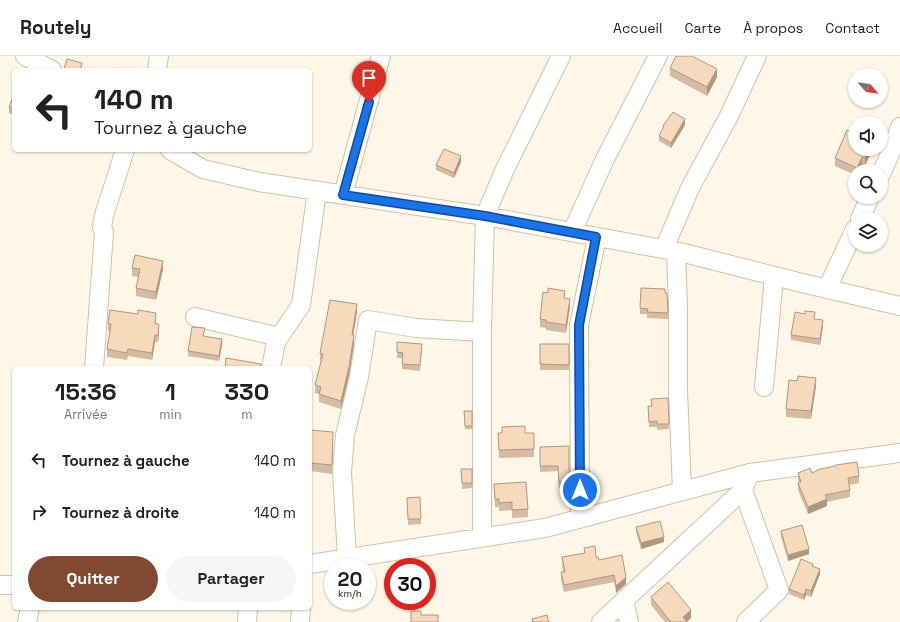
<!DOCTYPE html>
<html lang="fr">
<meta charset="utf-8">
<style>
:root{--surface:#fff;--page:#f6f6f6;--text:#222;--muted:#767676;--line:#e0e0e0;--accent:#804930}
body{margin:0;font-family:"Space Grotesk",sans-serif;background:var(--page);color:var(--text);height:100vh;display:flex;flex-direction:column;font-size:15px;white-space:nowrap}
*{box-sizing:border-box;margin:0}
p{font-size:13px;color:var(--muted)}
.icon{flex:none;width:22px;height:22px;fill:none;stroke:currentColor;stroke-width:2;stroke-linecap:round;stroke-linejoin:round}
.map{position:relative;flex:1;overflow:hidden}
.side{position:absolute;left:12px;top:310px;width:300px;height:244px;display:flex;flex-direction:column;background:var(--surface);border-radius:6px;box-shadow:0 1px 3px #0004}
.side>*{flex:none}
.top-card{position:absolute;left:12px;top:12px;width:300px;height:84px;border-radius:6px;box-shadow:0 1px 3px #0004;background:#fff;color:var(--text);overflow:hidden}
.needle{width:26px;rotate:118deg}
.tools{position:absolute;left:848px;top:12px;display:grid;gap:8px}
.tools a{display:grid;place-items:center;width:40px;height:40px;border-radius:50%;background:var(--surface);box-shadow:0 1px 3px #0004;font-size:20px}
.speed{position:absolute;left:324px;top:502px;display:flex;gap:8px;font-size:20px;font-weight:700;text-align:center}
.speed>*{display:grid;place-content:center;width:52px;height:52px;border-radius:50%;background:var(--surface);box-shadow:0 1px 3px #0004;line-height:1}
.speed small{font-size:10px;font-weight:400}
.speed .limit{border:6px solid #d22;background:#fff;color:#111}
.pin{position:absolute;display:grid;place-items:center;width:34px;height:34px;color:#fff;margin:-41px -17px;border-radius:50% 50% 50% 0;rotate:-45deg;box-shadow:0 0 4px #0007}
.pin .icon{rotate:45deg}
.me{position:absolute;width:44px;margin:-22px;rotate:0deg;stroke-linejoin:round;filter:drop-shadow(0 0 3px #0008)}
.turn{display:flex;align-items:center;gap:14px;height:84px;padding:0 16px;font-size:18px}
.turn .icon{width:52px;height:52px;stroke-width:2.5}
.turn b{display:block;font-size:28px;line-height:34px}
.eta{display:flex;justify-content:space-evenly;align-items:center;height:68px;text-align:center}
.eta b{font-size:24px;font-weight:600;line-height:28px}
.cta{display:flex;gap:8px;margin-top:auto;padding:8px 16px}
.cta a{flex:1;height:46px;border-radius:24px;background:var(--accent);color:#fff;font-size:16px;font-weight:600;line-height:46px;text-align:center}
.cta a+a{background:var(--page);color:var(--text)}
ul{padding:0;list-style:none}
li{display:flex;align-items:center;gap:12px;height:52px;padding:0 16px}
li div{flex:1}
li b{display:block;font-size:15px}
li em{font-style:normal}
header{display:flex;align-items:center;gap:24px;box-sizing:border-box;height:56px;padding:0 20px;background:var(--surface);border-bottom:1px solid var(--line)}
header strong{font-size:19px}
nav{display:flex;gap:22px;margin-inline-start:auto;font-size:14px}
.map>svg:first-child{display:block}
</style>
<header>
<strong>Routely</strong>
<nav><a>Accueil</a><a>Carte</a><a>À propos</a><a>Contact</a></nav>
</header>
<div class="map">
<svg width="900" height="566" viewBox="0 0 900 566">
<rect width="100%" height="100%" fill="#fef7e7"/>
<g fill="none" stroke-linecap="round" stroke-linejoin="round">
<defs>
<path id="minor" d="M25 0 52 14
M157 14 159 0
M170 94 203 113 259 126 485 160 684 197 802 227 900 250
M881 118 893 91 900 71
M343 139 381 0
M860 163 870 141
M572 176 605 103 658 0
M664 193 690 132 729 60 757 0
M676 196 678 250V334L682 435
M827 233 855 173
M195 261 279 281
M94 312 104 176 102 171 104 159 125 94
M271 312 276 286 301 249 317 135
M764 331 774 220
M743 434 779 534 746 566
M580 463 579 269 597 181
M482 482V276L485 160 505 113 561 0
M347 502 342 416 345 379 359 321 368 264 416 272 482 276
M310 508 545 472 750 417 900 397
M0 529H14
M624 545 629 566
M27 566 30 552
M247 566 248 552
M300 566 301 552
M601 566 743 434 750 417"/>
</defs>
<!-- minor casing -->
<use href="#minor" stroke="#d2c0ab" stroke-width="20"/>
<!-- minor -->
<use href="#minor" stroke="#fff" stroke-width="18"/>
</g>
<!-- wall -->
<path fill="#d4bba2" d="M670 12 717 21 707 40 670 20Z
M14 39V59L9 57V51Z
M685 69 671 92 659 85V80L663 72V70Z
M872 93 865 110 862 109 860 115H855V119L835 110V102Z
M461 106 454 122 436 114V109Z
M132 212 163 213 156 244 136 240V232L139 221 132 220Z
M665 237 668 257V263L647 262V258H640V252Z
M565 242 570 251 566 277 546 274V272L540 271V263Z
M357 256 353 279 354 287 349 319 341 353 319 346V338L315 337V329L321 305H320V297Z
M815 263 823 270 820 289 791 284V279Z
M156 264V268L159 276 158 286H155L152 304 128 300 127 304 107 301V293L110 275 108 274V267Z
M205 278 204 280 222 289 219 305 188 300V295Z
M540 288H569V314H540Z
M422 294 420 315 402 313V302H397V296Z
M816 330 811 363 786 361V353Z
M668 342 669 373 657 374V371H649L648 350H651Z
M464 355H472V373H465Z
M310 374 333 384 332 418 310 415Z
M498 377H534V401L499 402Z
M569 390V431L559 432 558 415 540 416V391Z
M461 413H472V432L462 433Z
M798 417H812L859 420V427L849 429 850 434V441L827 446V450L808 458 798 434V427H799L798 424Z
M494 428 528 453V461L512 462V454L499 455V451H495Z
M407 442 421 463V468L408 469Z
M636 471 664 486 641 493 636 476Z
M781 475 809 498 788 505 781 481Z
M584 492 596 501 599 504 626 528 616 537 614 526 564 536 561 524V516H563L562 509V501L584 498Z
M813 510 820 518 811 541 806 539 804 544 789 538V533Z
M651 541 691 562 687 566H665L651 549Z"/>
<!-- shaded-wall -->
<path fill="#ad9884" d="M717 13V21L707 40V31Z
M685 63V69L671 92V87Z
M869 93H872V94L865 110V102Z
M461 100V106L454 122V117Z
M862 101V109L860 115H857V112Z
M163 205V213L156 244V236Z
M570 243V251L566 277V269Z
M357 248V256L352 287V279Z
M823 264V270L820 289V283Z
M159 268V276L158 286V279Z
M155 279V286L152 304V297Z
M354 279V287L349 319 341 353V345Z
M222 283V289L219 305V300Z
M816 322V330L811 363V355Z
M827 443V450L808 458V451Z
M664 481V486L641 493V487Z
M809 493V498L788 505V499Z
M820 513V518L811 541V535Z
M626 521V528L616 537V530Z
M806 533V539L804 544V539Z
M691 554V562L686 566 683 561Z"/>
<!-- building -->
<path fill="#f7d9bc" stroke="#ad9884" d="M676 0H692L717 13 707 31 670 12Z
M67 3 82 7 80 14H67L64 13Z
M113 12 120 14H113Z
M14 39V53L9 51Z
M673 56 685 63 671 87 659 80 664 70H663Z
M847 74 855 78V93H869L865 102 862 101 857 112 835 102Z
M444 93 461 100 454 117 436 109Z
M135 199 163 205 156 236 136 232 140 213 132 212Z
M548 232 565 235 564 242 570 243 566 269 546 266V264L540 263 543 236 548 237Z
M641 232 665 233V237H667L668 257 647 256 648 253 640 252Z
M330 244 357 248 352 279H354L349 311 341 345 319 338 321 331 315 329 323 298 320 297Z
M110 254 138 258V254L156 257 155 268H159L158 279H155L152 297 128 293 127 297 107 293 111 268 108 267Z
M805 255 815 256 814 263 823 264 820 283 791 279 795 256 805 258Z
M192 271 205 272 203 280 222 283 219 300 188 295Z
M397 286 422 288 420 309 402 308 403 297 397 296Z
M540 288H569V309L540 308Z
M226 302 261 308 260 312H225Z
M798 320 816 322 811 355 786 353 789 324 797 325Z
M668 342 669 368H657V365L649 366 648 350H652L651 343Z
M464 355H472V370H465Z
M525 370V377H534V393L499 394 498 377H502V371Z
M310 374 333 376 332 409 310 407Z
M569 390V426H559L558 410H540V391Z
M857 406 859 420 848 422 850 434 825 439 827 443 808 451 798 427 801 426 798 417 808 413 810 412 812 417 820 413 836 410V409Z
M461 413H472V427H462Z
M526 426 528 453 512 454V446L499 447V443H495L494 428Z
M420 441 421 463H408L407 442Z
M660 465 664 481 641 487 636 471Z
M802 469 809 493 788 499 781 475Z
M595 490 596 501H598L599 504 622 499 626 521 616 530 614 519 564 529 561 516H565L562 501 585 497 584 492Z
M801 503 813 508 812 510 820 513 811 535 806 533 804 539 789 533Z
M668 526 691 554 683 561 687 566H671L651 541Z
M411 555H421V559H438V566H411Z
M547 559 549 566H533L532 563Z"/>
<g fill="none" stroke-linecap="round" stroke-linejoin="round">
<defs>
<path id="route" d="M369 46 343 139 485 160 596 181 579 269 580 434"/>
</defs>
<!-- route casing -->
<use href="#route" stroke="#114b97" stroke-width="10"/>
<!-- route -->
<use href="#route" stroke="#1a73e8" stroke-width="7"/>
</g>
</svg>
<div class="tools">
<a><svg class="needle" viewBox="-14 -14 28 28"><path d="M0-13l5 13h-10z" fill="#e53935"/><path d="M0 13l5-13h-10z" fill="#767676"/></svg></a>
<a><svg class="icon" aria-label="sound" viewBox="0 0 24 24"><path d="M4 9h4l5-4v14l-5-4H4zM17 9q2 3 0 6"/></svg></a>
<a><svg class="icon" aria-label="search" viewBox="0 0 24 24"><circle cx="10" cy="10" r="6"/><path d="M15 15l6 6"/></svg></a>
<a><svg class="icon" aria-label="layers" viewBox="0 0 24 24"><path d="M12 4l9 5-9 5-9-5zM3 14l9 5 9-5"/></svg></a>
</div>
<div class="speed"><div>20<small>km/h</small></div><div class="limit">30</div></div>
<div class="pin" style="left:369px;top:46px;background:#d93025"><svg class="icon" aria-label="arrive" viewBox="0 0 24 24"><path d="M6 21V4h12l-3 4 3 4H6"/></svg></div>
<svg class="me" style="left:580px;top:434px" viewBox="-20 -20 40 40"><circle r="17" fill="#1a73e8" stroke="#fff" stroke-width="3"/><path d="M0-11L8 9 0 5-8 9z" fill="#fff"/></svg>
<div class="top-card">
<div class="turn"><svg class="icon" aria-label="left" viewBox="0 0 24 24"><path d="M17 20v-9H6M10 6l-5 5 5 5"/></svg><div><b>140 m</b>Tournez à gauche</div></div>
</div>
<section class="side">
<div class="eta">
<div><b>15:36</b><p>Arrivée</p></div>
<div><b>1</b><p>min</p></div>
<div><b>330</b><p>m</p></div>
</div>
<ul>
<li><svg class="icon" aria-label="left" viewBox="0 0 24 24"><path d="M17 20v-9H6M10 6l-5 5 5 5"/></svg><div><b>Tournez à gauche</b></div><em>140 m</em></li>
<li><svg class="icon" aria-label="right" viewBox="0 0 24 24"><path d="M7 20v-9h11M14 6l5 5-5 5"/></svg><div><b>Tournez à droite</b></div><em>140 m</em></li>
</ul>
<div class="cta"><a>Quitter</a><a>Partager</a></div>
</section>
</div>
